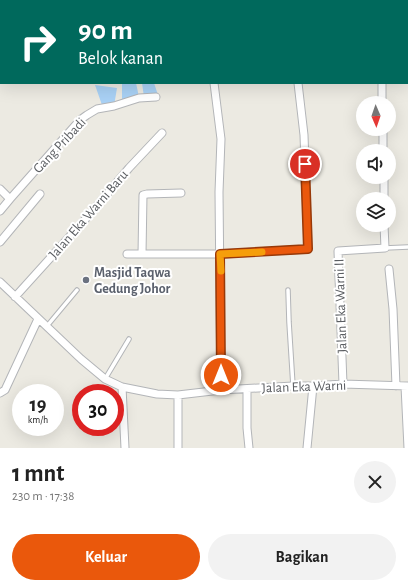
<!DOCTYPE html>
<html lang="id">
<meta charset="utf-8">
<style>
:root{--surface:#fff;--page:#f2f2f2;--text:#222;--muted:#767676;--accent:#ea580c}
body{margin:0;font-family:"Alegreya Sans",sans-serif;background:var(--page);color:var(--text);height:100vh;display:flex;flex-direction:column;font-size:15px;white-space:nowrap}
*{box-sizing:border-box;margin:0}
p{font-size:13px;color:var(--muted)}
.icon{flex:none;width:22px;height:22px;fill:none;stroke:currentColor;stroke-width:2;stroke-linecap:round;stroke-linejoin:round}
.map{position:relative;height:448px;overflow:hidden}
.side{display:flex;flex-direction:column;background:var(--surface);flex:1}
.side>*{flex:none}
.top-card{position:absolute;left:0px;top:0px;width:408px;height:84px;box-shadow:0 4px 16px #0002;background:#00695c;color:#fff;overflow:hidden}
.needle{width:26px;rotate:178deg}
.tools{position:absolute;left:356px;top:96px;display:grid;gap:8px}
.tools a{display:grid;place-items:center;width:40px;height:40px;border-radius:50%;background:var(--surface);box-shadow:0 4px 16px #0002;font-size:20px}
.speed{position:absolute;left:12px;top:384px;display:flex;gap:8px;font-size:20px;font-weight:700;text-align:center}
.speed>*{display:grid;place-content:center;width:52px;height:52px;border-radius:50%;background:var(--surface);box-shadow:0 4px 16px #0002;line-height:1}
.speed small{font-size:10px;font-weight:400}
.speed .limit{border:6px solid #d22;background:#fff;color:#111}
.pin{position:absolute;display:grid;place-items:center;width:34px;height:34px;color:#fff;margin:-17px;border:2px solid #fff;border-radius:50%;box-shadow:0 1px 4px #0007}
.me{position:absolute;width:44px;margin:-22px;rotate:0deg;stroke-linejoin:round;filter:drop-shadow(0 0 3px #0008)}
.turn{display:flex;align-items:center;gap:14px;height:84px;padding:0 12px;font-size:18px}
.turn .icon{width:52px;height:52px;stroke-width:2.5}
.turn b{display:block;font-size:28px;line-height:34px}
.round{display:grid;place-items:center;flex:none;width:42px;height:42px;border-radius:21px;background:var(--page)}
.headline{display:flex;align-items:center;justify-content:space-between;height:68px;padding:0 12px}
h1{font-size:24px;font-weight:700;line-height:30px}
.primary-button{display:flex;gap:8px;margin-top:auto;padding:8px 12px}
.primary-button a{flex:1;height:46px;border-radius:24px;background:var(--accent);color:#fff;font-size:16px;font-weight:700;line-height:46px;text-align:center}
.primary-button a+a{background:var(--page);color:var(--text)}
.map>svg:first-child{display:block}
</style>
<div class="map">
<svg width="408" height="448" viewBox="0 0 408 448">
<rect width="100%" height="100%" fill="#eceae2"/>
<!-- water -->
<path fill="#a9d1f5" d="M122 83H136L139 97 122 103Z
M142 83H154L158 95 144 97Z
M95 85 117 88 114 106 102 105Z"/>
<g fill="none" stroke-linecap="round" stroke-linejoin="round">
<defs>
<path id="service" d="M385 248 408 247
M288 290 289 322 293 386
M47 326 77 290
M105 379 129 339"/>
<path id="minor" d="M4 0V1
M94 0 95 1
M211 0V1
M293 0V1
M355 0V1
M130 1 134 0
M0 63 1 66
M0 72 1 71
M214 83 221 139 219 192 221 390
M382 83V103
M383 129V151
M384 177V199
M0 189 10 199
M0 211 10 199 80 120 87 115 97 109 114 106 139 98 156 97
M0 242 40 194
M127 254H220L308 249 304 135 298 83
M142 254 143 195 147 194 181 193
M389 269 393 309 396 386
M0 282 81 359 105 379 122 387 157 394 178 395 221 390 293 386H313L343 384 408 386
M15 297 90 214 129 168 162 133
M343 384 338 251 385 248 384 225
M405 386 408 448
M122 387 125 448
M247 389V428L249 448
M0 393 5 390 38 319
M178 395V448
M307 448 313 386"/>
</defs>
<!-- service casing -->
<use href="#service" stroke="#b3b5b8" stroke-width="5.5"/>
<!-- minor casing -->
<use href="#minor" stroke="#b3b5b8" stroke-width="9"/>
<!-- service -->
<use href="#service" stroke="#fff" stroke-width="3.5"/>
<!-- minor -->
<use href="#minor" stroke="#fff" stroke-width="7"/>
</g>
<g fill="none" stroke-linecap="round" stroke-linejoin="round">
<defs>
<path id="route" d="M221 375 220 254 308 249 305 164"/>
</defs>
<!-- route casing -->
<use href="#route" stroke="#983908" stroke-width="10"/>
<!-- route -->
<use href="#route" stroke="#ea580c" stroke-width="7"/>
<!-- slow -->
<path stroke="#f59e0b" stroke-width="7" d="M221 271 220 254 262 252"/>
</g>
<!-- markers -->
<circle fill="#6b7280" stroke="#fff" stroke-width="1.5" cx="86" cy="280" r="4"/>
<g text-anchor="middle" stroke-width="4" stroke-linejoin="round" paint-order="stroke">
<!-- street labels -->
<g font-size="14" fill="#5b5e62" stroke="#fff">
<text transform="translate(59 145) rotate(-47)" y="5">Gang Pribadi</text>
<text transform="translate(88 214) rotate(-49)" y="5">Jalan Eka Warni Baru</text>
<text transform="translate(340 306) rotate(-92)" y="5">Jalan Eka Warni II</text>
<text transform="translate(304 386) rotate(-2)" y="5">Jalan Eka Warni</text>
</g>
<!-- worship labels -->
<g font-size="14" font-weight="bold" fill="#5b616d" stroke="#fff" text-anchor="start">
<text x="94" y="277">Masjid Taqwa<tspan x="94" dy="16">Gedung Johor</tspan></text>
</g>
</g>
</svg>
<div class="tools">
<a><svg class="needle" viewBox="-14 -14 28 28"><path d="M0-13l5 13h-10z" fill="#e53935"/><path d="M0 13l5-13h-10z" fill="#767676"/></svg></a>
<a><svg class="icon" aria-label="sound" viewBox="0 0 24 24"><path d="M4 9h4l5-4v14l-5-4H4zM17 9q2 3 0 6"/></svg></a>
<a><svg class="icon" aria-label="layers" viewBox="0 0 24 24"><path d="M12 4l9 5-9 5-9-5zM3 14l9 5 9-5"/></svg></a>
</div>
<div class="speed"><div>19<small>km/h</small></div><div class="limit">30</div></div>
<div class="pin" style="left:305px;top:164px;background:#d93025"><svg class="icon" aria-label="arrive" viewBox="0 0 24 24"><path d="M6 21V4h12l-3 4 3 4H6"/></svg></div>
<svg class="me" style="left:221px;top:375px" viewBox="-20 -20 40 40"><circle r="17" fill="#ea580c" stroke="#fff" stroke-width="3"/><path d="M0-11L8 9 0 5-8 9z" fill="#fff"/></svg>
<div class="top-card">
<div class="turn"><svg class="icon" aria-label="right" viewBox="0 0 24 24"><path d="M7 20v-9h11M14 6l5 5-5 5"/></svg><div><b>90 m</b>Belok kanan</div></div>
</div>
</div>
<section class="side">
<div class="headline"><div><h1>1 mnt</h1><p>230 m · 17:38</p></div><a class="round"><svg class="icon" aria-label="close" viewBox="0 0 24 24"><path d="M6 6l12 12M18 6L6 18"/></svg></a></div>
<div class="primary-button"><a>Keluar</a><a>Bagikan</a></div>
</section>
